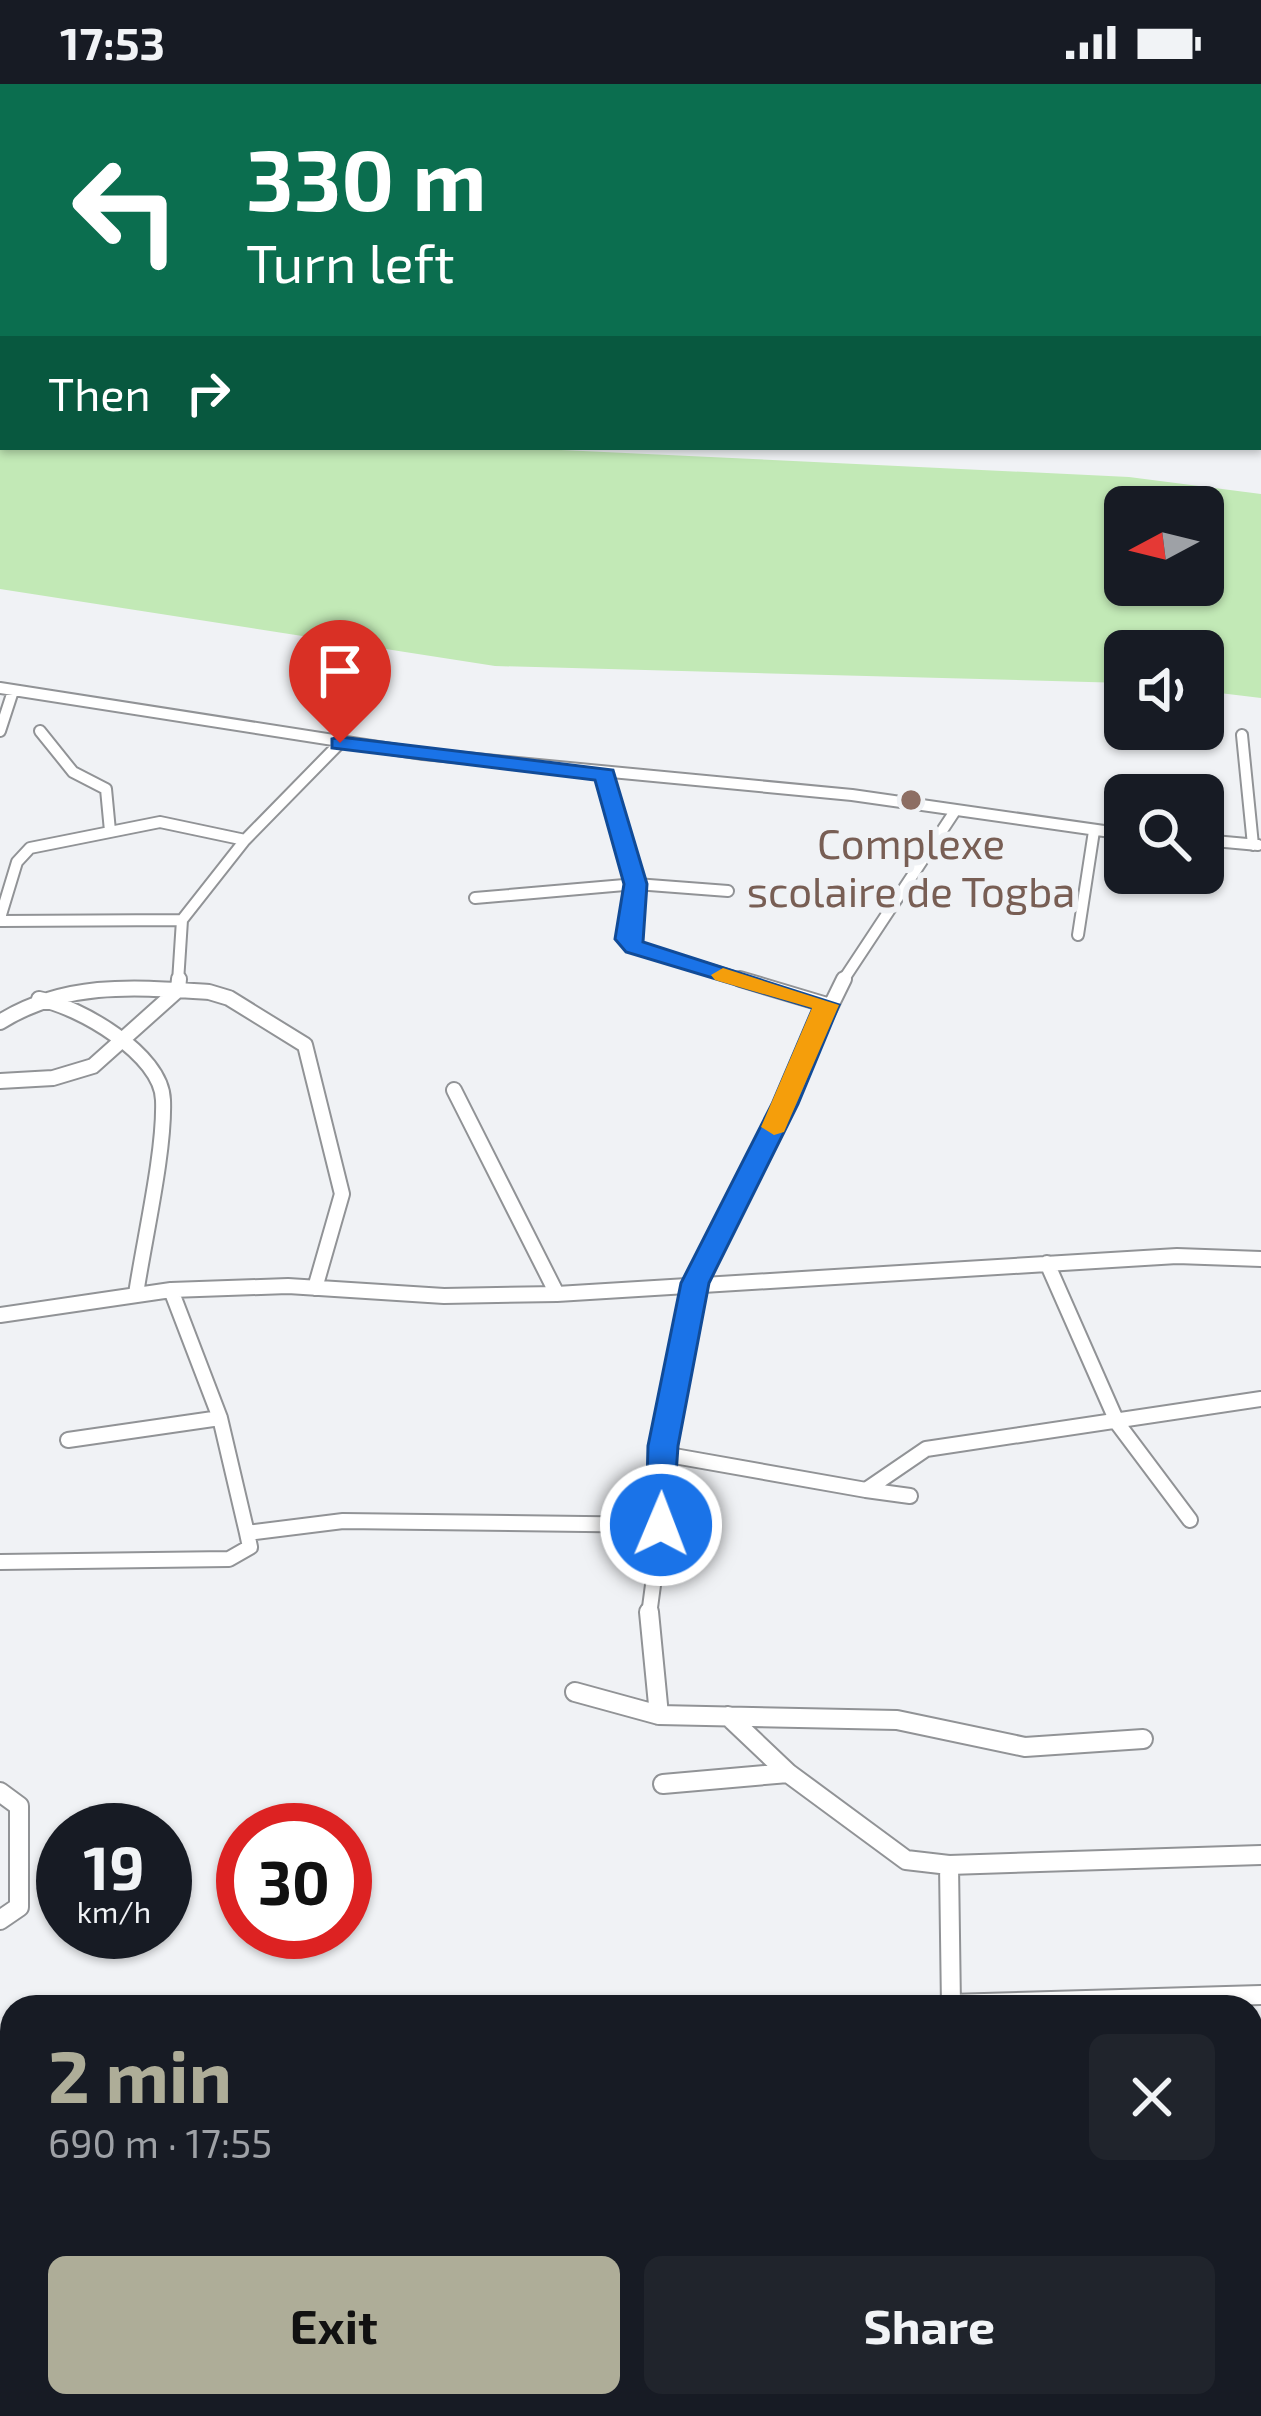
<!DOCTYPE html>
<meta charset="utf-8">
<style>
:root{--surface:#171b24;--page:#20242c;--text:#f1f3f6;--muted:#9ea1a6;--accent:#aead98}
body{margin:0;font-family:"Exo 2",sans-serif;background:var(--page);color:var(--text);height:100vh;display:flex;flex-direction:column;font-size:45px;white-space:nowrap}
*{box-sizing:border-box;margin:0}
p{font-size:39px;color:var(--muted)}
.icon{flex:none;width:66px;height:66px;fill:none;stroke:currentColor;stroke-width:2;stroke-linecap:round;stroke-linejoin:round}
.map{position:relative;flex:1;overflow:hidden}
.sheet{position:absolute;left:0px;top:1911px;width:1263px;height:423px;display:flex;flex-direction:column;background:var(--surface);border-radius:36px 36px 0 0;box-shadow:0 3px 9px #0004}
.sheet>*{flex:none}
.hud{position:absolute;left:0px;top:0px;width:1263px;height:366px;box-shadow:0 3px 9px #0004;background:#0b6e4f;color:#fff;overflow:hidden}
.needle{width:78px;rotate:263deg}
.controls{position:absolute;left:1104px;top:402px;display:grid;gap:24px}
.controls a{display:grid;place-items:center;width:120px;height:120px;border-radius:18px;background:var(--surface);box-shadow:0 3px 9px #0004;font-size:60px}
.speed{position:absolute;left:36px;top:1719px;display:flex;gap:24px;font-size:60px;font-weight:700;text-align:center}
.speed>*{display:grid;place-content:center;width:156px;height:156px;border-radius:50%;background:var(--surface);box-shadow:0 3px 9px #0004;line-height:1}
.speed small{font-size:30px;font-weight:400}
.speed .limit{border:18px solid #d22;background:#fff;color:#111}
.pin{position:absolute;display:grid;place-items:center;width:102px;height:102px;color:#fff;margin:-123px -51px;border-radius:50% 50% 50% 0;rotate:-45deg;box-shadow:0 0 12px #0007}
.pin .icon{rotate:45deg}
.me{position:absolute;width:132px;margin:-66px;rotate:1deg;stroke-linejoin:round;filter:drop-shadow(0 0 9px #0008)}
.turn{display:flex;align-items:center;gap:42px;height:252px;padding:0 48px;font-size:54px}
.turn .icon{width:156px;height:156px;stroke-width:2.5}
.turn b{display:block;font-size:84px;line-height:102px}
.then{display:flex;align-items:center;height:114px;padding:0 48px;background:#0003;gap:24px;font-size:45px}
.round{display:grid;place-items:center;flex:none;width:126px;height:126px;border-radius:18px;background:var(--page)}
.head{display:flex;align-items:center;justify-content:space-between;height:204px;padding:0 48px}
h1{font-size:72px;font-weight:700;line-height:90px;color:var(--accent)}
.primary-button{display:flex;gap:24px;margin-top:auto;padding:24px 48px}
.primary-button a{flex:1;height:138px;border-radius:18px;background:var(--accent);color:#111;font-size:48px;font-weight:700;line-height:138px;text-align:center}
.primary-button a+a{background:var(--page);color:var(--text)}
.status{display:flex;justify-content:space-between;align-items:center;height:84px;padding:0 60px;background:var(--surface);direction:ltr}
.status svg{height:33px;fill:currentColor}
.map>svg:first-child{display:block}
</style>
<div class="status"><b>17:53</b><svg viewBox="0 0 49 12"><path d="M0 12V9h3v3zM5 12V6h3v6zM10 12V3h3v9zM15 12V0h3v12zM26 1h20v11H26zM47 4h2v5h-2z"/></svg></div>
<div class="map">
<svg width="1261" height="2332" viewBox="0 0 1261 2332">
<rect width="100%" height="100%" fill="#f0f2f5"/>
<!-- green -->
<path fill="#c2e9b6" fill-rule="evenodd" d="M0 343 3 363H500L1129 393 1261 410V614L1203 607V567H1125V599L495 582 0 505ZM1125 423H1203V501H1125Z"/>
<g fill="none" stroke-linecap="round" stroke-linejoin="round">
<defs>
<path id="street-far3" d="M1254 0 1261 3
M454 2 468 3"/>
<path id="street-far2" d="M0 604 423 670 852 711 1125 750
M0 647 13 607
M40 647 73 688 106 705 110 747
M1242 651 1253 761
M605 690 636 800 627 855 635 863 750 898
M1203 756 1258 761
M475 814 636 800 728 807
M0 834 17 778 30 764 160 738 245 756
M0 837 182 836
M1078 851 1094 747
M178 898 182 836 245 756 340 659
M842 898 955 727"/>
<path id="street-far1" d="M740 895 827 921
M39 915C78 922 162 970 163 1016 165 1067 144 1156 136 1210
M0 938C66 897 134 903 209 908L229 914 305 961 342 1110 315 1204
M0 997 53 994 93 982 178 906 179 895
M454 1006 557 1210
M1047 1179 1118 1340 1190 1436
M171 1206 220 1334 247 1449
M0 1231 171 1206 288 1202 444 1212 557 1210 1177 1172 1261 1175
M68 1356 220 1334
M663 1370 866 1406 926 1365 1261 1315
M866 1406 910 1412
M0 1478 229 1475 250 1463 247 1449 343 1437 661 1441
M649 1531 661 1441 663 1362 695 1199 844 895"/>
<path id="street" d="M649 1528 659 1631
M575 1608 659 1631 897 1636 1025 1663 1143 1655
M728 1632 788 1689 906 1776 949 1781 1261 1771
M663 1700 788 1689
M0 1708 19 1722V1823L0 1836
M949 1781 951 1923
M950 1920 1261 1911
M1251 2065 1261 2070
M0 2275 12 2277
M415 2322 504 2332
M795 2322V2332
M595 2332 597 2322"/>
<path id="primary" d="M133 0H146L131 3Z
M3 131V141L0 142V132Z
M3 150V160L0 161V151Z"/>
</defs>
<!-- street-far3 casing -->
<use href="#street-far3" stroke="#919396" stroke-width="12"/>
<!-- street-far2 casing -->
<use href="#street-far2" stroke="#919396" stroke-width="14"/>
<!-- street-far1 casing -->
<use href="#street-far1" stroke="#919396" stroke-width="18"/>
<!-- street casing -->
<use href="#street" stroke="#919396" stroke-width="22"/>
<!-- primary casing -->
<use href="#primary" stroke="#919396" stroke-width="5"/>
<!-- street-far3 -->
<use href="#street-far3" stroke="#fff" stroke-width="9"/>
<!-- street-far2 -->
<use href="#street-far2" stroke="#fff" stroke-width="10"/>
<!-- street-far1 -->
<use href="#street-far1" stroke="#fff" stroke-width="14"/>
<!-- street -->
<use href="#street" stroke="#fff" stroke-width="18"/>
<!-- primary -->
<use href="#primary" fill="#fff" fill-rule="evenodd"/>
</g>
<!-- route -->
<path fill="#1a73e8" stroke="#114b97" stroke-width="3" d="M340 653 613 686 647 800 643 858 839 921 798 1020 709 1199 678 1362 672 1448 661 1451 646 1441 648 1362 681 1199 772 1020 813 924 626 868 615 855 624 800 595 696 332 664V655Z"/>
<!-- slow -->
<path fill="#f59e0b" d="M723 884 839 921 784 1048 774 1051 761 1043 812 924 715 896 711 891Z"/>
<!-- markers -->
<circle fill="#8d6e63" stroke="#f0f2f5" stroke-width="4.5" cx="911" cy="716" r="12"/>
<g text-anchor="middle" stroke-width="12" stroke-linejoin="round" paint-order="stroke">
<!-- education labels -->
<g font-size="42" fill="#785e54" stroke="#f0f2f5">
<text x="911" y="775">Complexe<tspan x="911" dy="48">scolaire de Togba</tspan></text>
</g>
</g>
</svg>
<div class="controls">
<a><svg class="needle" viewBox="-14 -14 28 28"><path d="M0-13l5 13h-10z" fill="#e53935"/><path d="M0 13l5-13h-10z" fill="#9ea1a6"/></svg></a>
<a><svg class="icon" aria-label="sound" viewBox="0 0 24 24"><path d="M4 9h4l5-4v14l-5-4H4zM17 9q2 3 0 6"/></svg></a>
<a><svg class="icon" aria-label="search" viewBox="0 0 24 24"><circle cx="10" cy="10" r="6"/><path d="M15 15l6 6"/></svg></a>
</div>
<div class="speed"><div>19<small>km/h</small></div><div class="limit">30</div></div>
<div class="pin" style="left:340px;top:659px;background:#d93025"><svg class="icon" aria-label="arrive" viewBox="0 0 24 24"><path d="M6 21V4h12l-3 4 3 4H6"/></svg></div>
<svg class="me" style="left:661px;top:1441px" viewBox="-20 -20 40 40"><circle r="17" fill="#1a73e8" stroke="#fff" stroke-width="3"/><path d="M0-11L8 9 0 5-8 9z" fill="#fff"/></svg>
<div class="hud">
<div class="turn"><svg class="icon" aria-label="left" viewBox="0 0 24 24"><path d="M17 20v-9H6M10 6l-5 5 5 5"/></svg><div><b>330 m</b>Turn left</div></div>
<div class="then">Then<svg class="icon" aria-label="right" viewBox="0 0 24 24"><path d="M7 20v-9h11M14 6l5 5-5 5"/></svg></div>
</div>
<section class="sheet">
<div class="head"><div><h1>2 min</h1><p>690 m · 17:55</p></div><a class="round"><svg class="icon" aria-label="close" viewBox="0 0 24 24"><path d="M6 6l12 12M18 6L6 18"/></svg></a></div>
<div class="primary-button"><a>Exit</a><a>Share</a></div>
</section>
</div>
